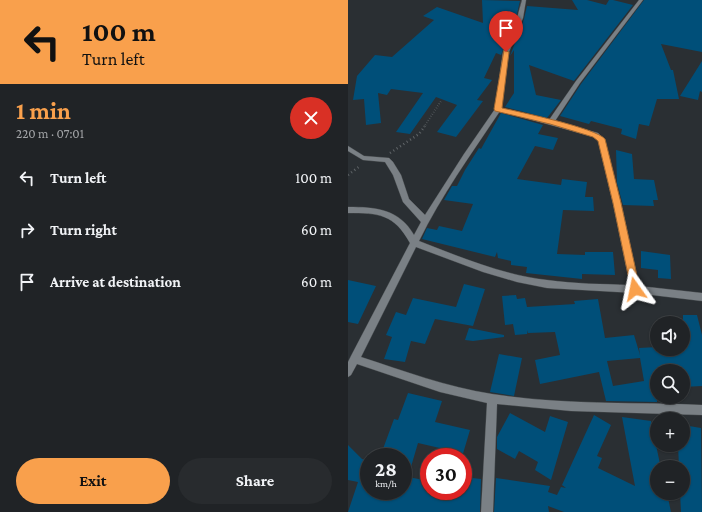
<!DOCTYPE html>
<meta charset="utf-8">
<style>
:root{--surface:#202326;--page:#282b2e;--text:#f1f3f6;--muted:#a2a4a7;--line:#3d4043;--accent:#f9a04c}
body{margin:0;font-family:"Crimson Pro",serif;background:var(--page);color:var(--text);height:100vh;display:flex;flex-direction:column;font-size:15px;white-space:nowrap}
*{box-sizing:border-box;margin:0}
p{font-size:13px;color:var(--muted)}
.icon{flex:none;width:22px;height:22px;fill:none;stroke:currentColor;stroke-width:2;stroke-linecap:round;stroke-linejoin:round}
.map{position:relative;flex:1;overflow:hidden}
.details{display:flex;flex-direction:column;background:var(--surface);width:348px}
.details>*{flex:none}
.banner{background:#f9a04c;color:#111;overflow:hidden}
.buttons{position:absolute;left:302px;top:316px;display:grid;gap:8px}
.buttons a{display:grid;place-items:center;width:40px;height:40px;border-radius:50%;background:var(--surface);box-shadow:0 1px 3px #0004,0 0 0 1px var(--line);font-size:20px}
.speed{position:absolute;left:12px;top:448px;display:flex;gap:8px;font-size:20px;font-weight:700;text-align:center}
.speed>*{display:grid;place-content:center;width:52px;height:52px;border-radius:50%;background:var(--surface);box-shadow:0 1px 3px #0004,0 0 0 1px var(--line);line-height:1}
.speed small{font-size:10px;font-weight:400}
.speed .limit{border:6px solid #d22;background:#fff;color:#111}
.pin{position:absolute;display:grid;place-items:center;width:34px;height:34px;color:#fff;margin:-41px -17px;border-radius:50% 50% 50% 0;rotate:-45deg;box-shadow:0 0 4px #0007}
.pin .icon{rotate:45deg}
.me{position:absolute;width:44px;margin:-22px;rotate:348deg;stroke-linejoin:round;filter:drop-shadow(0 0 3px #0008)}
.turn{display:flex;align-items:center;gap:14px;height:84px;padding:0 16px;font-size:18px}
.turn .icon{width:52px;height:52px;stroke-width:2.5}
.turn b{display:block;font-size:28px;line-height:34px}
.round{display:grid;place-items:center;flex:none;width:42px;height:42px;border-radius:21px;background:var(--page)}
.headline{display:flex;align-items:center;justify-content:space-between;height:68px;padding:0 16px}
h1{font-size:24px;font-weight:700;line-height:30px;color:var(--accent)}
.button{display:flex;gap:8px;margin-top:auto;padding:8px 16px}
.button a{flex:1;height:46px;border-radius:24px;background:var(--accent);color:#111;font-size:16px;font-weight:700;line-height:46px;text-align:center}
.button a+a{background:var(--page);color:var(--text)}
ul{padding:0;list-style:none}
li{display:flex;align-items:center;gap:12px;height:52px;padding:0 16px}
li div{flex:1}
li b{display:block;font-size:15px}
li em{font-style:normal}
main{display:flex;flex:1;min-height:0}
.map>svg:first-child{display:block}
</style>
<main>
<section class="details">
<div class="banner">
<div class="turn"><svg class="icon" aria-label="left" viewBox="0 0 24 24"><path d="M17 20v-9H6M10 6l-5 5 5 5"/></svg><div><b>100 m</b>Turn left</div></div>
</div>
<div class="headline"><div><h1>1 min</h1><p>220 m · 07:01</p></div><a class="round" style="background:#d93025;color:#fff"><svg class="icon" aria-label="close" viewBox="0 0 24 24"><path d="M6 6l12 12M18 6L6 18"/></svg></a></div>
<ul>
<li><svg class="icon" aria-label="left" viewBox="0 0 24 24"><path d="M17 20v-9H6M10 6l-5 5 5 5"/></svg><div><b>Turn left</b></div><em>100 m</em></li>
<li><svg class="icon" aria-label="right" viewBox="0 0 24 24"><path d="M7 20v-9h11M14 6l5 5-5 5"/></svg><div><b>Turn right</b></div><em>60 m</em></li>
<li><svg class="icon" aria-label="arrive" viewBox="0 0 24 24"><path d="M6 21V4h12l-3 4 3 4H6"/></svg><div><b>Arrive at destination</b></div><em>60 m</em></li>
</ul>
<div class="button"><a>Exit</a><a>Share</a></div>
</section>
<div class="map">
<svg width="354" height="512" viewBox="0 0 354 512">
<rect width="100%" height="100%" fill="#2a2f33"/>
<!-- building -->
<path fill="#004f79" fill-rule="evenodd" d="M134 0 172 1 168 18 153 55 148 53 136 78 144 80 129 100 135 101 108 137 89 132 109 105 88 97 62 134 48 132 75 93 43 89 39 95 30 93 33 123 18 125 16 99 5 100 9 76 27 55 44 57 86 20 75 16 89 7 135 23Z
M224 0H239L258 5 261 0H265L285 5 226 81 181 65 188 95 213 100 199 118 157 107 166 93V50L162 56 176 19 179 6 230 10Z
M296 0H354V52L313 44 323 70H325L331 99H309L301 126 291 124 288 139 273 134 274 129 243 121 241 124 212 116 233 84Z
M354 61V92L352 91 350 100 332 96Z
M153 113 195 125 190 134 210 138 205 150 187 146 169 179 213 185 214 179 239 182 237 197H245L246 211 215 210 209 254 237 255V252H265L267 275 234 274V279L178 273 179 267 163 265V261L150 258 149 252 147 257 74 239 79 228 89 230 91 226 114 231 125 204 96 200 104 186H109L117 170 131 148 133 149Z
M268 150 284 154 286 179 306 180 310 200H305L306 206 275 205 269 183Z
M293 251 322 255 323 279 310 278V270L293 268Z
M0 280 28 286 10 324 0 322Z
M116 284 137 289 125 326 87 319 77 344 63 341 57 362 36 359 44 337 38 335 48 312 58 315 65 298 108 307Z
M168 295 169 299 177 298 179 307 227 304 226 301 250 299 257 338 286 335 292 355 291 348 309 347V349H335V315H349L354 335V386L335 387V371H309V402L258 401 251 372 192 384 187 360 212 355 207 332 180 333V330L179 334 167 335 165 324 157 325 154 296ZM292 358 296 381 265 386 259 361Z
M121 328 156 335V337L125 341 117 340Z
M151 354 174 358 166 396 142 392Z
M60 393 94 401 87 422 122 430 114 457H93L96 449 70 443 60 477 81 481V491H115V477L133 479 132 512H0L10 482 0 480V445L14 459 18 460 20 456 21 457V491H55V457H32L46 419 50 420Z
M162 413 197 432 202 416 220 422 203 480 187 470 190 462 171 451 167 459 149 449V437Z
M246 415 263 425 249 456 254 458 250 468 287 486 274 417 303 421 312 464H309V493H319L323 512H216L200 506 201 512H146L148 478 202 486 200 492 209 495 213 487 218 488 214 485Z
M335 425 353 428 354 512H333L332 493H335V467H331L330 445H335Z"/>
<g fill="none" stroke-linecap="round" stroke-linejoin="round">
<defs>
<path id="minor" d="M174 0H178L175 18 161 52 153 108 201 120 228 81 291 0H295L232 83 207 121 250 133 256 139 273 203 291 286 354 293V301L287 293 199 288 169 282 135 272 68 247 13 357C56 371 99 387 144 394 213 405 284 402 354 405V415L223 411 149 404 145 512H133L139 403 92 392 9 364 3 375 0 377V362L3 356 62 243C46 214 31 213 0 213V207C28 207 51 209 66 235L73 222 55 202 45 175 37 162 15 160 0 151V146L16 156 41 158 45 162 53 175 61 199 77 215 116 154 147 109 155 52 169 18ZM152 111 246 137 250 140 265 203 282 285C255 284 227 284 199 280 155 275 112 257 71 241 93 196 123 154 152 111Z"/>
</defs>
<!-- minor casing -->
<use href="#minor" stroke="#464a4d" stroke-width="1"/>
<!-- path-far1 -->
<path stroke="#616669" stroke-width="2" stroke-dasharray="0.5 2" stroke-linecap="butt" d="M76 127 93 101"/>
<!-- path -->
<path stroke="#616669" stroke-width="2.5" stroke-dasharray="1 3" stroke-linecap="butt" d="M42 153 71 134 77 126
M0 175 12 166"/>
<!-- minor -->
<use href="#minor" fill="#7a8085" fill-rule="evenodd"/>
</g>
<!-- route -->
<path fill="#f9a04c" stroke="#a26831" d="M156 50 161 52 154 108C172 112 248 128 257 139L273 203 292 289 291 292 287 293 284 292 283 289 265 203 250 141 245 137 202 124 147 111 146 109Z"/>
</svg>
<div class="buttons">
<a><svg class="icon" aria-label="sound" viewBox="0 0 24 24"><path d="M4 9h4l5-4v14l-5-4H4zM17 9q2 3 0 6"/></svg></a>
<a><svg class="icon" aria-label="search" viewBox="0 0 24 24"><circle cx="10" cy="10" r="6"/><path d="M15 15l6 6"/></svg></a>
<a>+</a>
<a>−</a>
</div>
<div class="speed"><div>28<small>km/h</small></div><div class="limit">30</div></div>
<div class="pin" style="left:158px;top:52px;background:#d93025"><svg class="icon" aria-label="arrive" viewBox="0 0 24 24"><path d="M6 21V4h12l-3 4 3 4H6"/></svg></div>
<svg class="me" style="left:287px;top:289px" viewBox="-20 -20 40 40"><path d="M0-17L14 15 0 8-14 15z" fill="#f9a04c" stroke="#fff" stroke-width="4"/></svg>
</div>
</main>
